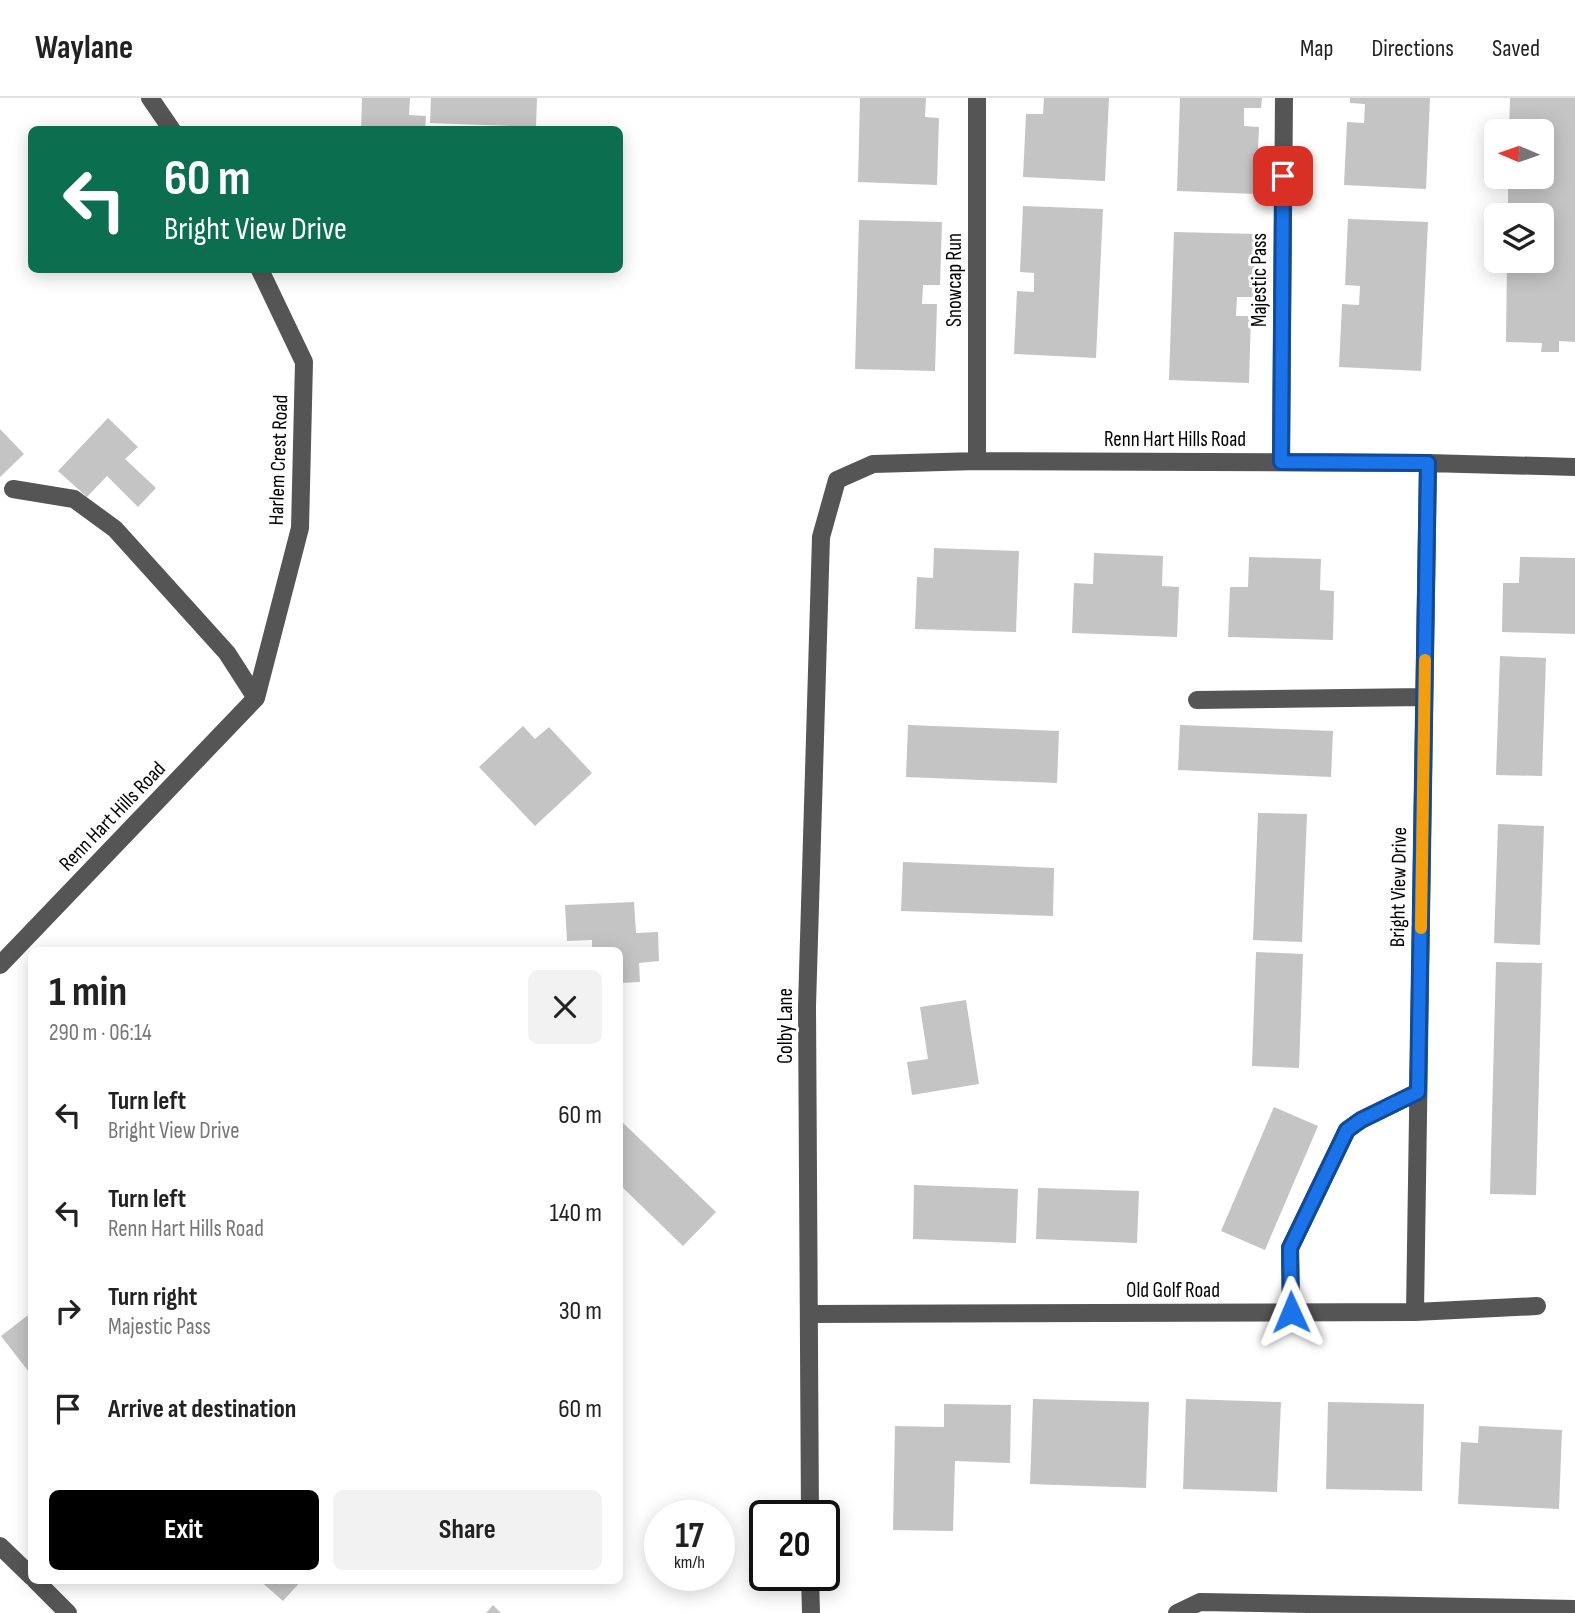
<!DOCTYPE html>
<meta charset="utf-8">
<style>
:root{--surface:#fff;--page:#f2f2f2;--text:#222;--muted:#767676;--line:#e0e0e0;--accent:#000}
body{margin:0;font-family:"Sofia Sans Condensed",sans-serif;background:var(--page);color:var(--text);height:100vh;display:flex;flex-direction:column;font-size:26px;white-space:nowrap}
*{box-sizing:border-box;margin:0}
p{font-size:23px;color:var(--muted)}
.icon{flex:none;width:38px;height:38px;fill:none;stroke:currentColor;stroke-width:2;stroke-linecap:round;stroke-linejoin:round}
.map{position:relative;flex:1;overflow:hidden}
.side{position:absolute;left:28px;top:849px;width:595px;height:637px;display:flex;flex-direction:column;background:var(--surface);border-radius:10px;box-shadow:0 4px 18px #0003}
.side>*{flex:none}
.top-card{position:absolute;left:28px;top:28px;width:595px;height:147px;border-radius:10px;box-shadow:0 4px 18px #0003;background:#0b6e4f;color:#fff;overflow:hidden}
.needle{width:46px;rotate:272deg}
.tools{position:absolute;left:1484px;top:21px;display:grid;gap:14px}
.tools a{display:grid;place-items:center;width:70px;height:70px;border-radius:10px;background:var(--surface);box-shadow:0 4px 18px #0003;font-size:35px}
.speed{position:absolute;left:644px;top:1402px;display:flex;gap:14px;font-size:35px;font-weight:700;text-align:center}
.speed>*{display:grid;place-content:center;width:91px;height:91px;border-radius:50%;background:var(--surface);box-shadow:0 4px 18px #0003;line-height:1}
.speed small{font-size:18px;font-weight:400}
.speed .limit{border:4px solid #111;border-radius:10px;background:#fff;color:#111}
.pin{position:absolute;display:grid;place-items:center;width:60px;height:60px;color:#fff;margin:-30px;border-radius:14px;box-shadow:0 4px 10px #0006}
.me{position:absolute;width:77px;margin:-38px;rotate:359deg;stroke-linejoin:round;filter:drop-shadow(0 0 5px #0008)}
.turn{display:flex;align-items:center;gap:24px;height:147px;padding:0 21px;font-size:32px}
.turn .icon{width:91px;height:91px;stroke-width:2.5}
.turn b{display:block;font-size:49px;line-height:60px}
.round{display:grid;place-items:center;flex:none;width:74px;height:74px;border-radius:10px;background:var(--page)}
.summary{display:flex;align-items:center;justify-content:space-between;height:119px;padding:0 21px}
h1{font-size:42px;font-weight:700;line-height:52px}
.button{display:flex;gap:14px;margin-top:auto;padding:14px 21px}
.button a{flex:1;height:80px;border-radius:10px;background:var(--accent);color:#fff;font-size:28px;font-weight:700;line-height:80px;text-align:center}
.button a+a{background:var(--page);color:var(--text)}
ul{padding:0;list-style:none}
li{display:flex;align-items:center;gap:21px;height:98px;padding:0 21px}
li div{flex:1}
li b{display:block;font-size:26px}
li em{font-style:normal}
header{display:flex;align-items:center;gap:42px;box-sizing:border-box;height:98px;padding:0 35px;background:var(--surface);border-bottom:2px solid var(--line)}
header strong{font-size:33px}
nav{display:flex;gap:38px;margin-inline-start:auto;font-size:24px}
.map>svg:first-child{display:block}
</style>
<header>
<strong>Waylane</strong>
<nav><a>Map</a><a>Directions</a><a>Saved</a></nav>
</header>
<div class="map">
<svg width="1575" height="1515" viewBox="0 0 1575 1515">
<rect width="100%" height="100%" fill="#fff"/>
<!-- building -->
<path fill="#c4c4c4" d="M362 0H410L409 17 426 18 425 32H361Z
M431 0H537L536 29 430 25Z
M860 0H926L925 19 939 20 937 87 858 84Z
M1044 0H1109L1105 83 1023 79 1026 16H1043Z
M1180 0H1262L1261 10H1244V28L1259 29 1256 96 1177 93Z
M1350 0H1430L1426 91 1344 87 1347 24 1364 25 1365 6 1350 5Z
M1510 0H1575V244L1559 243V254H1541L1542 245 1506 244 1507 163H1542V117H1508V79H1542V33H1509Z
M1023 108 1103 111 1096 260 1014 256 1017 193 1034 194V175L1020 174Z
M1348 121 1428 124 1421 273 1339 269 1342 206 1359 207 1360 188 1345 187Z
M859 122 942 124 940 187H923L922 206H937L935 273 855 271Z
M1174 134 1256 136 1254 199H1237L1236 218H1251L1249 285 1169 282Z
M108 320 138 349 125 361 156 390 138 409 107 378 87 399 58 373Z
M0 331 24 356 0 379Z
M934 450 1019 453 1016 534 915 531 917 479 933 480Z
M1094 455 1163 458 1162 488 1179 489 1177 539 1072 535 1074 485 1093 486Z
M1249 459 1321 461 1320 492 1334 493 1333 542 1228 539 1230 489H1248Z
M1520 459 1575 460V536L1502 534 1503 485H1519Z
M1500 558 1546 560 1542 678 1496 677Z
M908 627 1059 633 1057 685 906 679Z
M1180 627 1333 633 1331 679 1178 672Z
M523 628 535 641 549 629 592 675 535 728 479 669Z
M1258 715 1307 716 1302 844 1253 842Z
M1498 726 1544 728 1540 847 1494 845Z
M903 764 1054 770 1053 818 901 813Z
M634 804 636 835 658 834 659 863 639 865 640 884 620 885V852H592V842L567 843 565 807Z
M1256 854 1303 856 1299 970 1252 968Z
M1496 864 1542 865 1536 1097 1490 1096Z
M966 902 979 986 912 997 907 964 928 961 920 909Z
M1274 1009 1318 1028 1265 1152 1221 1133Z
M620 1022 716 1114 683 1148 620 1087Z
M914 1087 1018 1091 1016 1145 913 1141Z
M1038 1090 1139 1093 1137 1145 1036 1141Z
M32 1214V1278L1 1238Z
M1033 1301 1149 1304 1146 1390 1030 1386Z
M1186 1301 1281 1304 1277 1394 1183 1391Z
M1328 1304 1424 1306 1422 1393 1326 1391Z
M944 1306 1011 1307 1010 1365 955 1363 953 1433 893 1432 895 1328 944 1329Z
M1479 1328 1562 1332 1559 1411 1458 1406 1461 1344 1478 1345Z
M259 1482H302L283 1503Z
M493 1507 501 1515H486Z"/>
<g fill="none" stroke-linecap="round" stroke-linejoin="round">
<!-- minor -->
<path stroke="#555" stroke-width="18" d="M150 0 172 32
M977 0V363
M1281 364 1284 0
M13 391 74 401 115 431 227 555 256 600
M1197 602 1424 599
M0 867 256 600 300 430 304 264 260 172
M1291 1214 1290 1150 1347 1032 1361 1022 1418 994
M1415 1214 1428 365
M809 1216 1415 1214 1537 1208
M810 1418 807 908 821 439 837 382 873 366 977 363 1428 365 1575 369
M0 1448 32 1479
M810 1477 811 1515
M35 1482 68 1515
M1177 1515 1200 1504 1575 1511"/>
</g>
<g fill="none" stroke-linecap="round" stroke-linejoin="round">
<defs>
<path id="route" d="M1283 78 1281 364 1428 365 1418 994 1361 1022 1347 1032 1290 1150 1291 1214"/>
</defs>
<!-- route casing -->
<use href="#route" stroke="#114b97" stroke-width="18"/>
<!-- route -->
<use href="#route" stroke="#1a73e8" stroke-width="12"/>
<!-- slow -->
<path stroke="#f59e0b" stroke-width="12" d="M1421 830 1425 562"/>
</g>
<g text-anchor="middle" stroke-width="6" stroke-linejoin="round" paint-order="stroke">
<!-- street labels -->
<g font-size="21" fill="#000" stroke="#fff">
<text transform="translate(954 182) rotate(-90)" y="7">Snowcap Run</text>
<text transform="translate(1259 182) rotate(-90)" y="7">Majestic Pass</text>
<text x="1175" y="348">Renn Hart Hills Road</text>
<text transform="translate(278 362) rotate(-88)" y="7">Harlem Crest Road</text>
<text transform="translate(112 718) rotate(-46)" y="7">Renn Hart Hills Road</text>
<text transform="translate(1398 789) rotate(-89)" y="7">Bright View Drive</text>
<text transform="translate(785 928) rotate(-90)" y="7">Colby Lane</text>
<text x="1173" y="1199">Old Golf Road</text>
</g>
</g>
</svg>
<div class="tools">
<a><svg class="needle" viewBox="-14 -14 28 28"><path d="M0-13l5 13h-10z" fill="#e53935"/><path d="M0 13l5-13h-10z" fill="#767676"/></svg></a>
<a><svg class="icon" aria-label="layers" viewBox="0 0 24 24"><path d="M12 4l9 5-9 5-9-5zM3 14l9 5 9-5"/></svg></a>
</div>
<div class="speed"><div>17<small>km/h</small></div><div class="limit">20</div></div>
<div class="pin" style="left:1283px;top:78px;background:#d93025"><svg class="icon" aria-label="arrive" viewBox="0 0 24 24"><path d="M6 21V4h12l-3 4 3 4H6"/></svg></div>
<svg class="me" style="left:1291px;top:1214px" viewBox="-20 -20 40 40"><path d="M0-17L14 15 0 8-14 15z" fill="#1a73e8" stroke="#fff" stroke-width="4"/></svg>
<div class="top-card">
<div class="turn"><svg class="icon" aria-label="left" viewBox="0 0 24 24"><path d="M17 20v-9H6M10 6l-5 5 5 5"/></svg><div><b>60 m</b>Bright View Drive</div></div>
</div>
<section class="side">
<div class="summary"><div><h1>1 min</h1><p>290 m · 06:14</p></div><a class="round"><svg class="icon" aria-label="close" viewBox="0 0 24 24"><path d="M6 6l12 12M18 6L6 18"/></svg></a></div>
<ul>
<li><svg class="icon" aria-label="left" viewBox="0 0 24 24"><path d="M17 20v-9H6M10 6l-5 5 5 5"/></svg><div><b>Turn left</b><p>Bright View Drive</p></div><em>60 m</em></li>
<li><svg class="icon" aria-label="left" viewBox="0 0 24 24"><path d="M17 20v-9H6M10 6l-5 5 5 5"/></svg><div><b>Turn left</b><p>Renn Hart Hills Road</p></div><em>140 m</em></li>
<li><svg class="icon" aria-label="right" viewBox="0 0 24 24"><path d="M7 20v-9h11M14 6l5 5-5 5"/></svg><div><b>Turn right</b><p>Majestic Pass</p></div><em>30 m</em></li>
<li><svg class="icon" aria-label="arrive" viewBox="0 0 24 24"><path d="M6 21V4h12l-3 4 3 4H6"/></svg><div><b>Arrive at destination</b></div><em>60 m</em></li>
</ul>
<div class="button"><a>Exit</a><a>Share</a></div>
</section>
</div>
